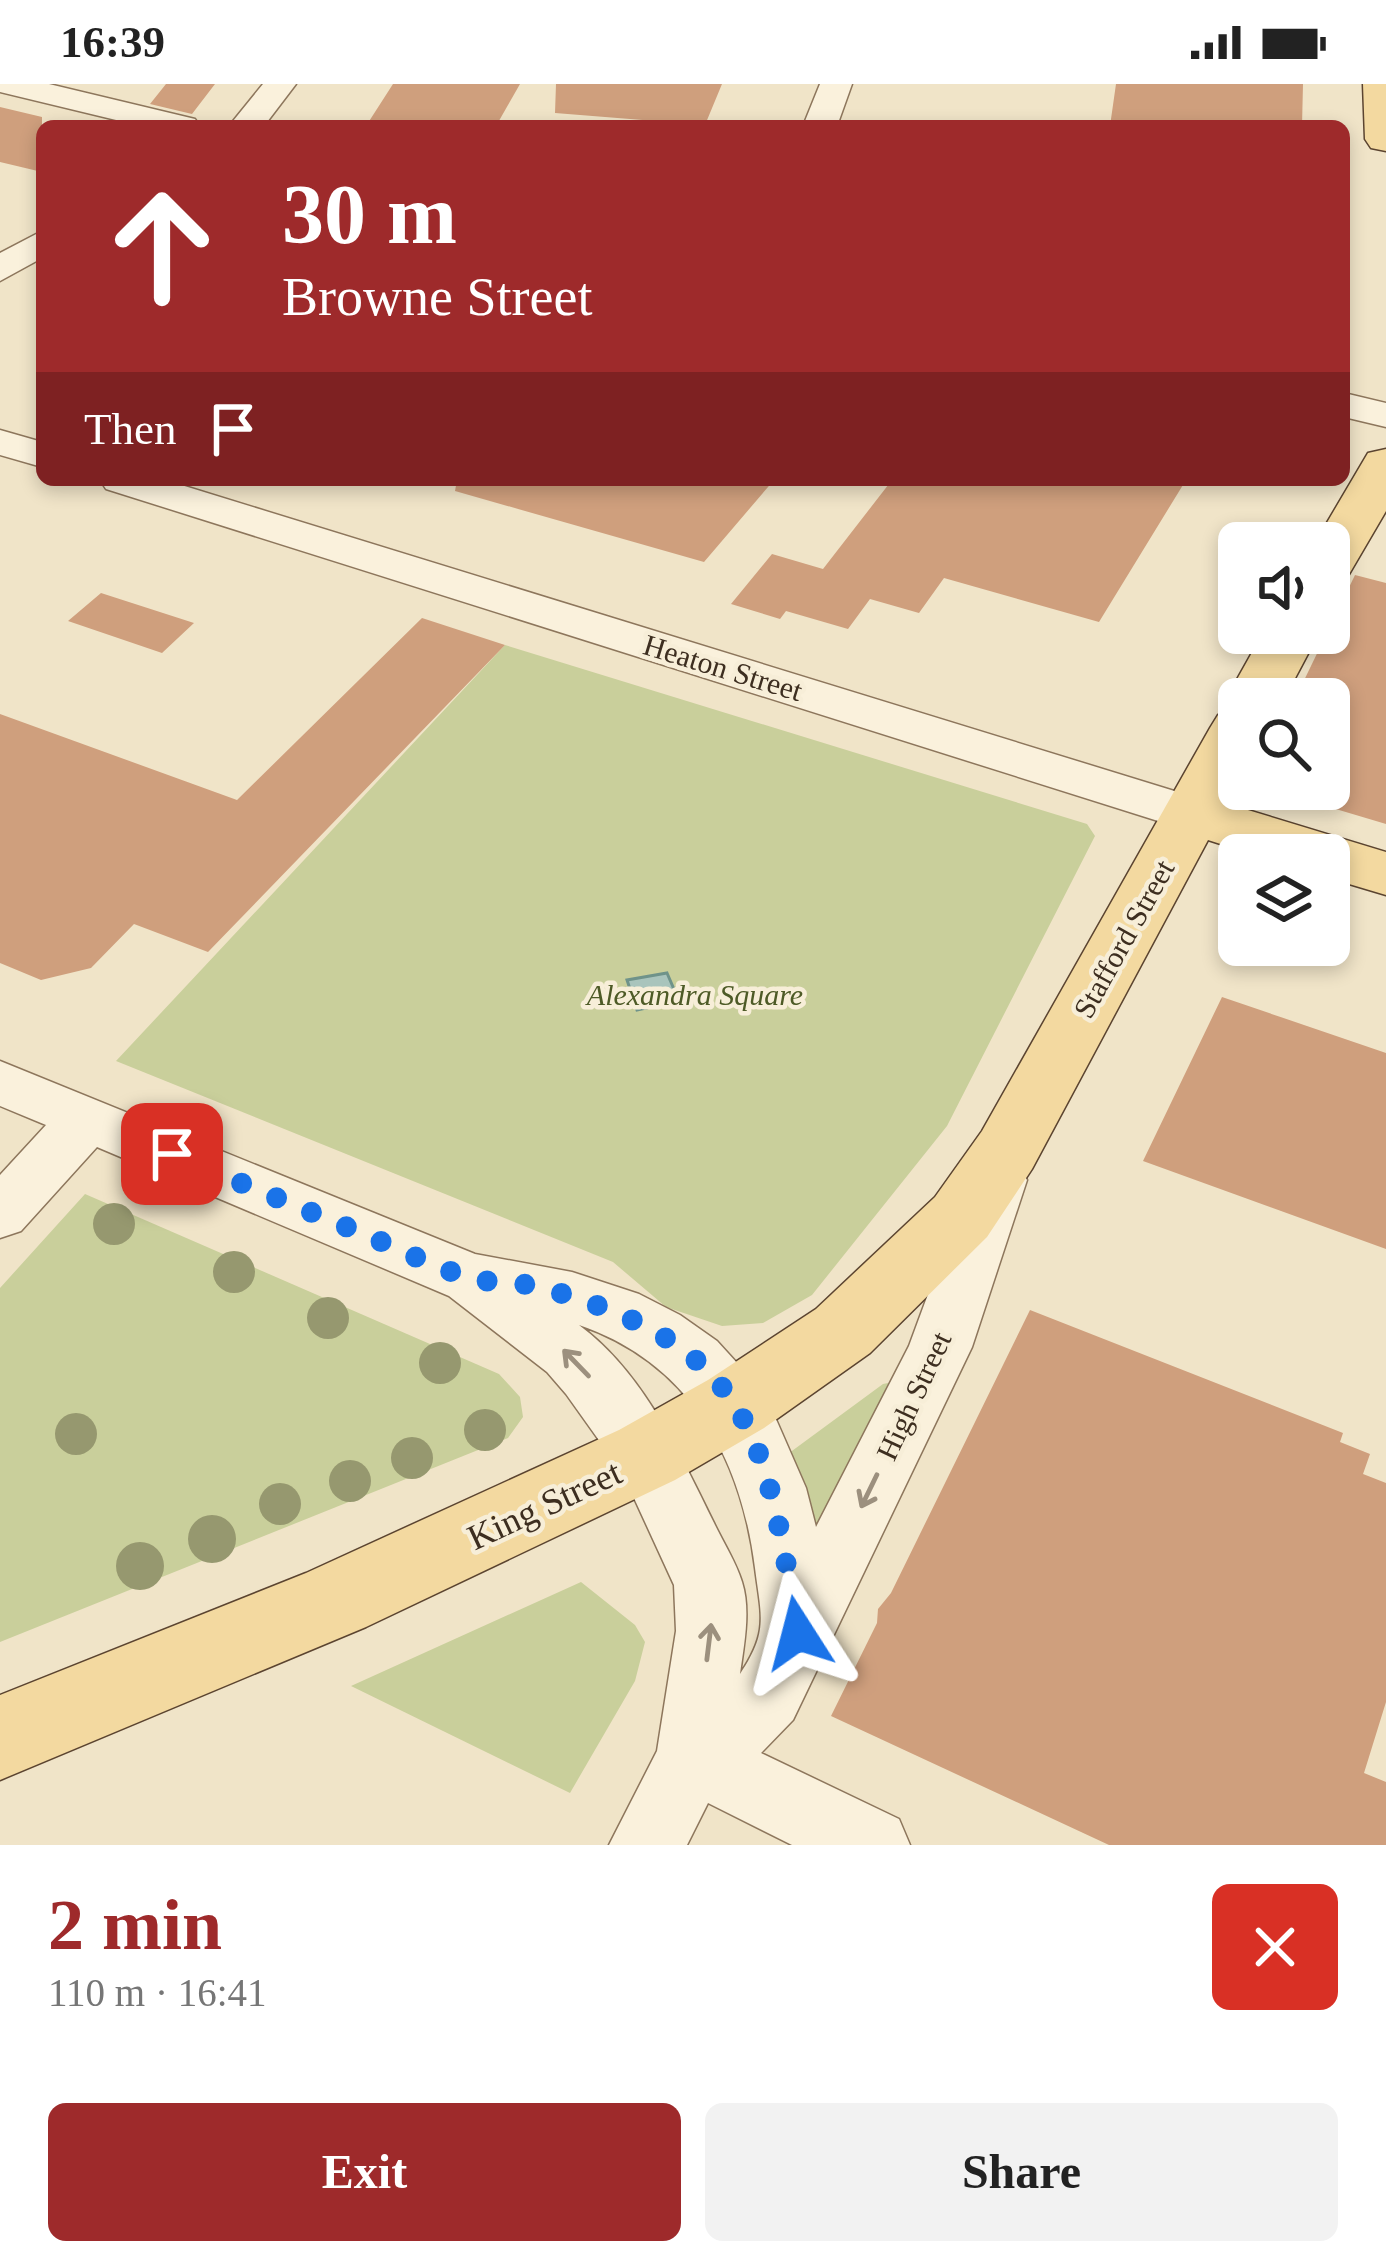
<!DOCTYPE html>
<meta charset="utf-8">
<style>
:root{--surface:#fff;--page:#f2f2f2;--text:#222;--muted:#767676;--accent:#9e2a2b}
body{margin:0;font-family:Georgia,serif;background:var(--page);color:var(--text);height:100vh;display:flex;flex-direction:column;font-size:45px;white-space:nowrap}
*{box-sizing:border-box;margin:0}
p{font-size:39px;color:var(--muted)}
.icon{flex:none;width:66px;height:66px;fill:none;stroke:currentColor;stroke-width:2;stroke-linecap:round;stroke-linejoin:round}
.map{position:relative;height:1761px;overflow:hidden}
.drawer{display:flex;flex-direction:column;background:var(--surface);flex:1}
.drawer>*{flex:none}
.top-card{position:absolute;left:36px;top:36px;width:1314px;height:366px;border-radius:18px;box-shadow:0 6px 18px #0003;background:#9e2a2b;color:#fff;overflow:hidden}
.tools{position:absolute;left:1218px;top:438px;display:grid;gap:24px}
.tools a{display:grid;place-items:center;width:132px;height:132px;border-radius:18px;background:var(--surface);box-shadow:0 6px 18px #0003;font-size:60px}
.pin{position:absolute;display:grid;place-items:center;width:102px;height:102px;color:#fff;margin:-51px;border-radius:24px;box-shadow:0 6px 18px #0006}
.me{position:absolute;width:132px;margin:-66px;rotate:351deg;stroke-linejoin:round;filter:drop-shadow(0 0 9px #0008)}
.turn{display:flex;align-items:center;gap:42px;height:252px;padding:0 48px;font-size:54px}
.turn .icon{width:156px;height:156px;stroke-width:2.5}
.turn b{display:block;font-size:84px;line-height:102px}
.then{display:flex;align-items:center;height:114px;padding:0 48px;background:#0003;gap:24px;font-size:45px}
.round{display:grid;place-items:center;flex:none;width:126px;height:126px;border-radius:18px;background:var(--page)}
.headline{display:flex;align-items:center;justify-content:space-between;height:204px;padding:0 48px}
h1{font-size:72px;font-weight:800;line-height:90px;color:var(--accent)}
.cta{display:flex;gap:24px;margin-top:auto;padding:24px 48px}
.cta a{flex:1;height:138px;border-radius:18px;background:var(--accent);color:#fff;font-size:48px;font-weight:800;line-height:138px;text-align:center}
.cta a+a{background:var(--page);color:var(--text)}
.status{display:flex;justify-content:space-between;align-items:center;height:84px;padding:0 60px;background:var(--surface);direction:ltr}
.status svg{height:33px;fill:currentColor}
.map>svg:first-child{display:block}
</style>
<div class="status"><b>16:39</b><svg viewBox="0 0 49 12"><path d="M0 12V9h3v3zM5 12V6h3v6zM10 12V3h3v9zM15 12V0h3v12zM26 1h20v11H26zM47 4h2v5h-2z"/></svg></div>
<div class="map">
<svg width="1386" height="1761" viewBox="0 0 1386 1761">
<rect width="100%" height="100%" fill="#f0e4c8"/>
<!-- green -->
<path fill="#c9cf9b" d="M505 561 1087 740 1095 752 947 1042 812 1211 763 1239 722 1242 666 1223 613 1178 116 977Z
M85 1110 499 1290 520 1313 523 1333 508 1354 0 1558V1204Z
M893 1298 815 1462 781 1375 883 1300Z
M581 1498 635 1541 645 1558 635 1597 570 1709 351 1602Z"/>
<!-- water -->
<path fill="#a9c4bc" stroke="#6f938a" stroke-width="3" d="M667 889 679 917 637 926 627 896Z"/>
<!-- building -->
<path fill="#cf9f7d" d="M166 0H215L192 30 150 20Z
M393 0H520L496 42H366Z
M556 0H722L705 41 555 29Z
M1116 0H1303L1302 42H1110Z
M0 23 42 33V88L0 78Z
M457 396H774L704 478 455 407Z
M892 396H1186L1099 538 944 494 919 529 870 515 848 545 786 527 780 535 731 520 772 470 823 485Z
M1355 491 1386 499V740L1329 723V615H1295Z
M101 509 194 539 162 569 68 537Z
M422 534 505 561 208 868 134 840 91 884 41 896 0 879V630L237 716Z
M1222 913 1386 969V1165L1143 1077Z
M1030 1226 1343 1349 1340 1358 1370 1370 1363 1390 1386 1399V1618L1364 1689 1386 1698V1761H1109L831 1632 877 1539 878 1525 891 1509Z"/>
<g fill="none" stroke-linecap="round" stroke-linejoin="round">
<defs>
<path id="minor" d="M0 0H49L195 35 200 42H141L0 8Z
M263 0H296L264 42H229Z
M820 0H852L837 42H803Z
M42 147V174L0 197V169Z
M1344 309 1386 319V343L1344 333Z
M0 346 42 358V383L0 371Z
M100 396H165L1210 718 1217 730 1210 742 1192 747 1174 742 106 405Z
M0 977 475 1170 572 1188 639 1210 680 1231 717 1257 748 1291 775 1333 806 1404 816 1443 909 1262 976 1080 997 1073 1018 1080 1027 1096 972 1263 793 1636 761 1669 899 1735 910 1761H792L708 1719 687 1761H609L657 1667 676 1547 674 1501 623 1390 566 1310 547 1288 449 1212 97 1063 21 1147 0 1154V1091L46 1041 0 1022ZM579 1241C690 1279 741 1373 755 1484 761 1532 769 1547 740 1590 744 1561 751 1526 742 1498 736 1478 723 1458 714 1439 680 1370 643 1288 579 1241Z"/>
<path id="major" d="M1363 0H1386V67L1371 64 1365 55Z
M1386 365V427L1348 492 1329 497V459H1315L1368 369Z
M1263 549H1319L1284 615H1239V699L1228 720 1386 768V811L1329 794V771H1255L1208 756 1032 1085 987 1153 870 1269 764 1344 675 1396 366 1543 0 1696V1611L306 1489 619 1346 708 1296 816 1225 935 1113 982 1047 1210 644 1218 631 1234 627 1226 615Z"/>
</defs>
<!-- minor casing -->
<use href="#minor" stroke="#8d765c" stroke-width="3"/>
<!-- major casing -->
<use href="#major" stroke="#5b4430" stroke-width="3"/>
<!-- minor -->
<use href="#minor" fill="#faf1dc" fill-rule="evenodd"/>
<!-- major -->
<use href="#major" fill="#f3d9a0" fill-rule="evenodd"/>
</g>
<!-- trees -->
<g fill="#96986f">
<circle cx="114" cy="1140" r="21"/>
<circle cx="234" cy="1188" r="21"/>
<circle cx="328" cy="1234" r="21"/>
<circle cx="440" cy="1279" r="21"/>
<circle cx="485" cy="1346" r="21"/>
<circle cx="76" cy="1350" r="21"/>
<circle cx="412" cy="1374" r="21"/>
<circle cx="350" cy="1397" r="21"/>
<circle cx="280" cy="1420" r="21"/>
<circle cx="212" cy="1455" r="24"/>
<circle cx="140" cy="1482" r="24"/>
</g>
<!-- one-way arrows -->
<defs><path id="oneway-shaft" d="M-6 0H5M1.5-3L5.5 0L1.5 3" fill="none" stroke-width="1.6" stroke-linecap="round" stroke-linejoin="round" transform="scale(3)"/></defs>
<g stroke="#9c907e">
<use href="#oneway-shaft" transform="translate(576 1279) rotate(-134)"/>
<use href="#oneway-shaft" transform="translate(869 1407) rotate(116)"/>
<use href="#oneway-shaft" transform="translate(709 1558) rotate(-83)"/>
</g>
<g fill="none" stroke-linecap="round" stroke-linejoin="round">
<!-- route -->
<path stroke="#1a73e8" stroke-width="21" stroke-dasharray="0 37.8" d="M172 1070C236 1097 301 1124 366 1151 399 1165 432 1182 467 1193 490 1200 516 1197 539 1203 753 1261 765 1351 798 1549"/>
</g>
<g text-anchor="middle" stroke-width="9" stroke-linejoin="round" paint-order="stroke">
<!-- street labels -->
<g font-size="30" fill="#3d2e20" stroke="#f7eed8">
<text transform="translate(723 584) rotate(17)" y="10">Heaton Street</text>
<text transform="translate(1124 855) rotate(-61)" y="10">Stafford Street</text>
<text transform="translate(914 1312) rotate(-65)" y="10">High Street</text>
</g>
<!-- park labels -->
<g font-size="30" font-style="italic" fill="#4d5a26" stroke="#f7eed8">
<text x="695" y="921">Alexandra Square</text>
</g>
<!-- near-street labels -->
<g font-size="36" fill="#3d2e20" stroke="#f7eed8">
<text transform="translate(544 1420) rotate(-25)" y="13">King Street</text>
</g>
</g>
</svg>
<div class="tools">
<a><svg class="icon" aria-label="sound" viewBox="0 0 24 24"><path d="M4 9h4l5-4v14l-5-4H4zM17 9q2 3 0 6"/></svg></a>
<a><svg class="icon" aria-label="search" viewBox="0 0 24 24"><circle cx="10" cy="10" r="6"/><path d="M15 15l6 6"/></svg></a>
<a><svg class="icon" aria-label="layers" viewBox="0 0 24 24"><path d="M12 4l9 5-9 5-9-5zM3 14l9 5 9-5"/></svg></a>
</div>
<div class="pin" style="left:172px;top:1070px;background:#d93025"><svg class="icon" aria-label="arrive" viewBox="0 0 24 24"><path d="M6 21V4h12l-3 4 3 4H6"/></svg></div>
<svg class="me" style="left:798px;top:1549px" viewBox="-20 -20 40 40"><path d="M0-17L14 15 0 8-14 15z" fill="#1a73e8" stroke="#fff" stroke-width="4"/></svg>
<div class="top-card">
<div class="turn"><svg class="icon" aria-label="ahead" viewBox="0 0 24 24"><path d="M12 20V5M6 11l6-6 6 6"/></svg><div><b>30 m</b>Browne Street</div></div>
<div class="then">Then<svg class="icon" aria-label="arrive" viewBox="0 0 24 24"><path d="M6 21V4h12l-3 4 3 4H6"/></svg></div>
</div>
</div>
<section class="drawer">
<div class="headline"><div><h1>2 min</h1><p>110 m · 16:41</p></div><a class="round" style="background:#d93025;color:#fff"><svg class="icon" aria-label="close" viewBox="0 0 24 24"><path d="M6 6l12 12M18 6L6 18"/></svg></a></div>
<div class="cta"><a>Exit</a><a>Share</a></div>
</section>
